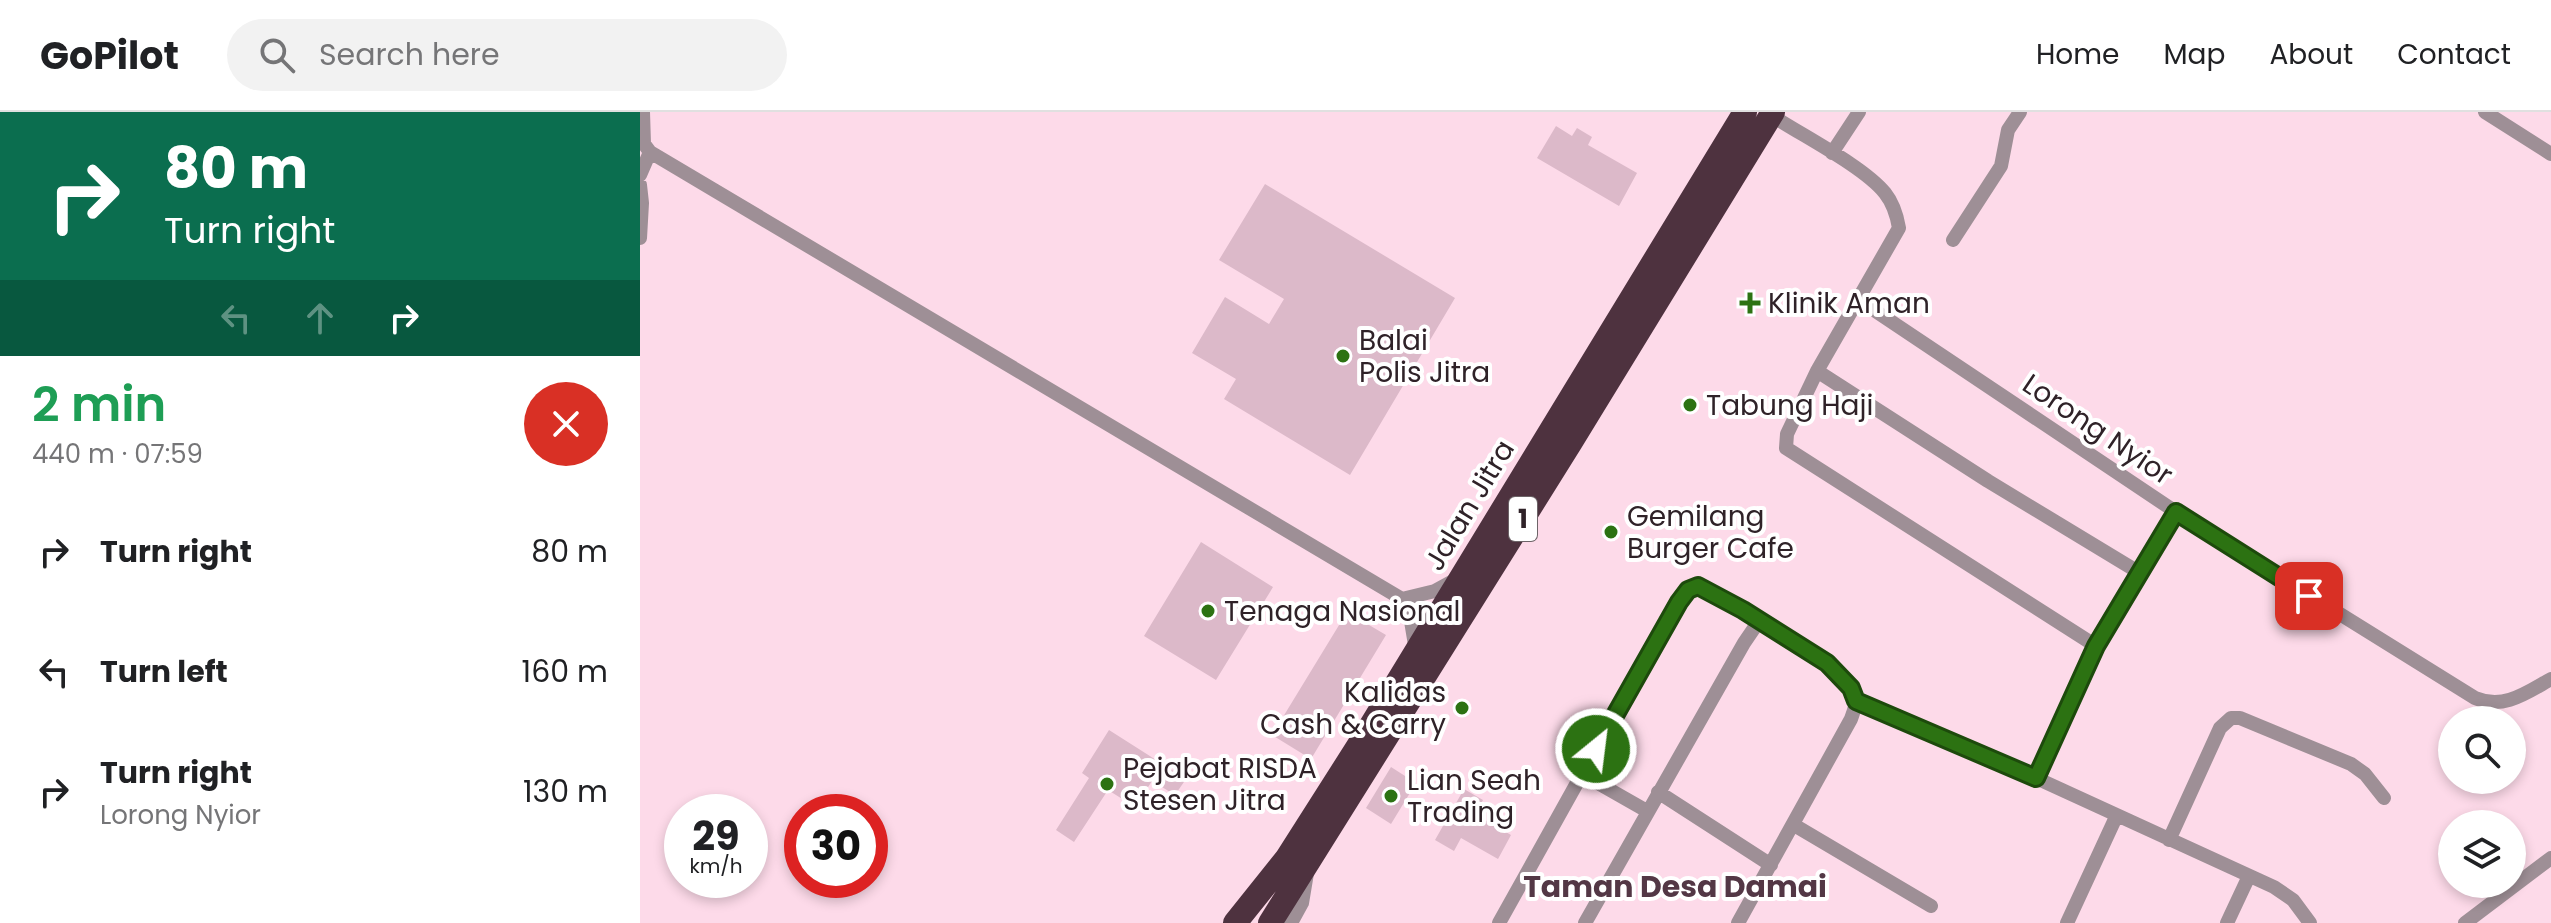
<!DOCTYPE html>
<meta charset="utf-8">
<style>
:root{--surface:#fff;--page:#f2f2f2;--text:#202124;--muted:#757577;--line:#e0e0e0}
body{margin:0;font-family:Poppins,sans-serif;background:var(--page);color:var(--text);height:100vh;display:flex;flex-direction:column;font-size:30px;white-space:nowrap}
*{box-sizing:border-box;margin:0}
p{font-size:26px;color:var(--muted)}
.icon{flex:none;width:44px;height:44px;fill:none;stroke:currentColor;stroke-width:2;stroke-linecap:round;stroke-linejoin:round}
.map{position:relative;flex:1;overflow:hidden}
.panel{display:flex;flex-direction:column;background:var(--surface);width:640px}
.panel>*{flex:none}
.guide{background:#0b6e4f;color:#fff;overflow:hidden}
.buttons{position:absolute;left:1798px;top:594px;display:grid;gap:16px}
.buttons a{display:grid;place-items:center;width:88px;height:88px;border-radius:50%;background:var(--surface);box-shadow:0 4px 12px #0003;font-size:40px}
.speed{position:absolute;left:24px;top:682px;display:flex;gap:16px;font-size:40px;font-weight:700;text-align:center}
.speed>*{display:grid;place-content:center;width:104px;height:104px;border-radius:50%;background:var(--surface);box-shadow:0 4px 12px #0003;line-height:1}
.speed small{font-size:20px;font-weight:400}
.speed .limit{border:12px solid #d22;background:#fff;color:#111}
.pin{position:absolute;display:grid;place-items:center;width:68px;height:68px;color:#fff;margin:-34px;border-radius:16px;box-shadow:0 4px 12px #0006}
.me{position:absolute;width:88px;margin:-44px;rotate:29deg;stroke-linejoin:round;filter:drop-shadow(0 0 6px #0008)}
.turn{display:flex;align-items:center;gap:28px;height:168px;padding:0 32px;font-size:36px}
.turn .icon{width:104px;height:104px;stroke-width:2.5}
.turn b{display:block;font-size:56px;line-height:68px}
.lanes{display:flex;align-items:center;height:76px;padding:0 32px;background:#0003;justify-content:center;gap:40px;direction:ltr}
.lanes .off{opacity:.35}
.round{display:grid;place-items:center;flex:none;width:84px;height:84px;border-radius:42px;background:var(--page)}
.overview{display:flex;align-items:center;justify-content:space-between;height:136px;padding:0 32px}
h1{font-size:48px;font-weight:600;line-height:60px;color:#1e9e55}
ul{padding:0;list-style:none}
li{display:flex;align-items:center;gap:24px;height:120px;padding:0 32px}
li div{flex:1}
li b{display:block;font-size:30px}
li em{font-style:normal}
header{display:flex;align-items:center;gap:48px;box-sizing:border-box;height:112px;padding:0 40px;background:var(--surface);border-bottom:2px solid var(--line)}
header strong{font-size:38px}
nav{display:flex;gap:44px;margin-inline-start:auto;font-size:28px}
.search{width:560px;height:72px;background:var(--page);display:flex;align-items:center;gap:20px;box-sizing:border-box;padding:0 28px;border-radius:44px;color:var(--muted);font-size:30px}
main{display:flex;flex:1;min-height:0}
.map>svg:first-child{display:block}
</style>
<header>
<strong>GoPilot</strong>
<div class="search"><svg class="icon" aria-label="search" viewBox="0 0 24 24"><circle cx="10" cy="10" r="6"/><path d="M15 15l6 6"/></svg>Search here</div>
<nav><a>Home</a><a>Map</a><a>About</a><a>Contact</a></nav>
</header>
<main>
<section class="panel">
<div class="guide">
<div class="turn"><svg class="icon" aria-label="right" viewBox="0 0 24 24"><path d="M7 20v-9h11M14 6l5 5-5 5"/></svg><div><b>80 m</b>Turn right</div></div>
<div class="lanes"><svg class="icon off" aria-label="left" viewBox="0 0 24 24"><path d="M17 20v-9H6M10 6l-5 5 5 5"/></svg><svg class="icon off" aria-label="ahead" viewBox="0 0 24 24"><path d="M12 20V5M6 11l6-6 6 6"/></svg><svg class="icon" aria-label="right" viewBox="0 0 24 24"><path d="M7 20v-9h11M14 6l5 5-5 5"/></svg></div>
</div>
<div class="overview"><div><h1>2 min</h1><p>440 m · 07:59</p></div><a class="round" style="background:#d93025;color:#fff"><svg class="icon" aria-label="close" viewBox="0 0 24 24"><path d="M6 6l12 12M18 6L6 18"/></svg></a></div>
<ul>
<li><svg class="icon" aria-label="right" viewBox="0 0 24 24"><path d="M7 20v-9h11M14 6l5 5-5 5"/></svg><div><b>Turn right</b></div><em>80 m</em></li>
<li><svg class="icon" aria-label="left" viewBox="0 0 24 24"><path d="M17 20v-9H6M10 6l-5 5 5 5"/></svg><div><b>Turn left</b></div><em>160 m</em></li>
<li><svg class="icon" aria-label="right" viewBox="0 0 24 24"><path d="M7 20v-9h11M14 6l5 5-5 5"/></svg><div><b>Turn right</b><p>Lorong Nyior</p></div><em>130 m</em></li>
</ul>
</section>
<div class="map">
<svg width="1911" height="811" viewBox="0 0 1911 811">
<rect width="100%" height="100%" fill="#fddae9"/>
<!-- building -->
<path fill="#dcb9c9" d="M916 14 932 24 937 16 952 25 948 33 997 61 979 94 897 46Z
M625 72 815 186 710 363 584 287 596 267 552 241 585 185 629 212 644 187 579 148Z
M561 430 633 475 576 568 504 524Z
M707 500 746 523 671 647 632 623Z
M469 618 546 667 535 683 512 669 495 695 468 678 434 730 416 718 449 666 442 661Z
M751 655 776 671 751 712 726 696Z
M824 677 843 688 835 702 871 723 858 747 821 726 814 739 795 728Z"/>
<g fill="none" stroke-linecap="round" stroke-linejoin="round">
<!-- street -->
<path stroke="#9e8f96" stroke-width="14" d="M3 0 4 32 10 40 762 487 770 503 776 539
M1845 0 1911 42
M1131 3C1161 23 1223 54 1245 81 1253 91 1257 104 1259 116L1177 259 1147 322 1146 336 1456 534
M1192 41 1219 0
M0 63 10 40
M0 73 2 91 0 126
M1313 128 1361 54 1368 18 1380 0
M1219 188 1536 400 1835 586C1864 598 1886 581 1911 567
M1177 259 1348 369 1500 461
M762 487 795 479 817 467
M1216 589 1396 666 1634 775 1653 788 1670 811
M1396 666 1456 534 1536 400
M1018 680 1131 753
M1007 699 942 662 1039 490 1048 478 1063 475 1119 509
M1154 713 1291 794
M1529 728 1580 616 1591 606H1600L1711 652 1725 662 1744 686
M651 811 662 791 667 761
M859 811 942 662
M945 811 1104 531 1119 509C1142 524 1215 558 1216 588 1216 594 1213 601 1211 607L1098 811
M1427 811 1476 705
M1587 811 1609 764
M1825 811 1911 746"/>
<!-- highway -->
<path stroke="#4e323f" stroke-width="24" d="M595 811 647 746 724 625 1105 0
M630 811 931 330 1133 0"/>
</g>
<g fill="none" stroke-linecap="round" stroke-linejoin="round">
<defs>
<path id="route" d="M956 637 1039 490 1048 478 1058 474 1103 498 1187 551 1211 576 1216 589 1396 666 1456 534 1536 400 1669 484"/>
</defs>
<!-- route casing -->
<use href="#route" stroke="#1d4a0c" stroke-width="20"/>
<!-- route -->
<use href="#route" stroke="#2c7212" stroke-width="14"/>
</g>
<!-- markers -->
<g fill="#2c7212" stroke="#fff" stroke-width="3">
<path d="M1106 179h8v8h8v8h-8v8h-8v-8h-8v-8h8z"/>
<circle cx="703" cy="244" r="8"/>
<circle cx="1050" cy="293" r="8"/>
<circle cx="971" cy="420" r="8"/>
<circle cx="568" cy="499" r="8"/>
<circle cx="822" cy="596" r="8"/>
<circle cx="467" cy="672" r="8"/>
<circle cx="751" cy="684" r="8"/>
</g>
<g text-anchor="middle" stroke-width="8" stroke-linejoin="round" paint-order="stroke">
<!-- shield labels -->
<rect fill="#fff" stroke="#6d6468" stroke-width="2" x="869" y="385" width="28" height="44" rx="6"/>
<g font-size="26" font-weight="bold" fill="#2f2228">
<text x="883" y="416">1</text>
</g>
<!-- poi labels -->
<g font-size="28" fill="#2f2228" stroke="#fff" text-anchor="start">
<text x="1128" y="201">Klinik Aman</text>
<text x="719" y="238">Balai<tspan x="719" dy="32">Polis Jitra</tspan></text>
<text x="1066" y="303">Tabung Haji</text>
<text x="987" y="414">Gemilang<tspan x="987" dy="32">Burger Cafe</tspan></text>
<text x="584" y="509">Tenaga Nasional</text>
<text x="806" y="590" text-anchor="end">Kalidas<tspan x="806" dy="32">Cash &amp; Carry</tspan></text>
<text x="483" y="666">Pejabat RISDA<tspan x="483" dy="32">Stesen Jitra</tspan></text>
<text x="767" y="678">Lian Seah<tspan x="767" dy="32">Trading</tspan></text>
</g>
<!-- street labels -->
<g font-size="28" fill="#2f2228" stroke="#fff">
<text transform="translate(1458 317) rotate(34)" y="10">Lorong Nyior</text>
<text transform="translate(829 393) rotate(-59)" y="10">Jalan Jitra</text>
</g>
<!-- neighbourhood labels -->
<g font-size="30" font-weight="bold" fill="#533745" stroke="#fff">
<text x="1035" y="785">Taman Desa Damai</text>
</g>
</g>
</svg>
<div class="buttons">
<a><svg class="icon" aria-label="search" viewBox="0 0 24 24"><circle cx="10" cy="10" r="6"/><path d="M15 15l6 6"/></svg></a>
<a><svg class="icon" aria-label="layers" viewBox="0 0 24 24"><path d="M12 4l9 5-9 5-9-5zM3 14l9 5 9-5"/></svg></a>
</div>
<div class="speed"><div>29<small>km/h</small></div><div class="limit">30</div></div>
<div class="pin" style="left:1669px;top:484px;background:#d93025"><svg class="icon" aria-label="arrive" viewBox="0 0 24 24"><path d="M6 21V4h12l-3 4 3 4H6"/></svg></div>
<svg class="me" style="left:956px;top:637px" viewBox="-20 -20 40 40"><circle r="17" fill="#2c7212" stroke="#fff" stroke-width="3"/><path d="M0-11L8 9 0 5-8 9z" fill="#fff"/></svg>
</div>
</main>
